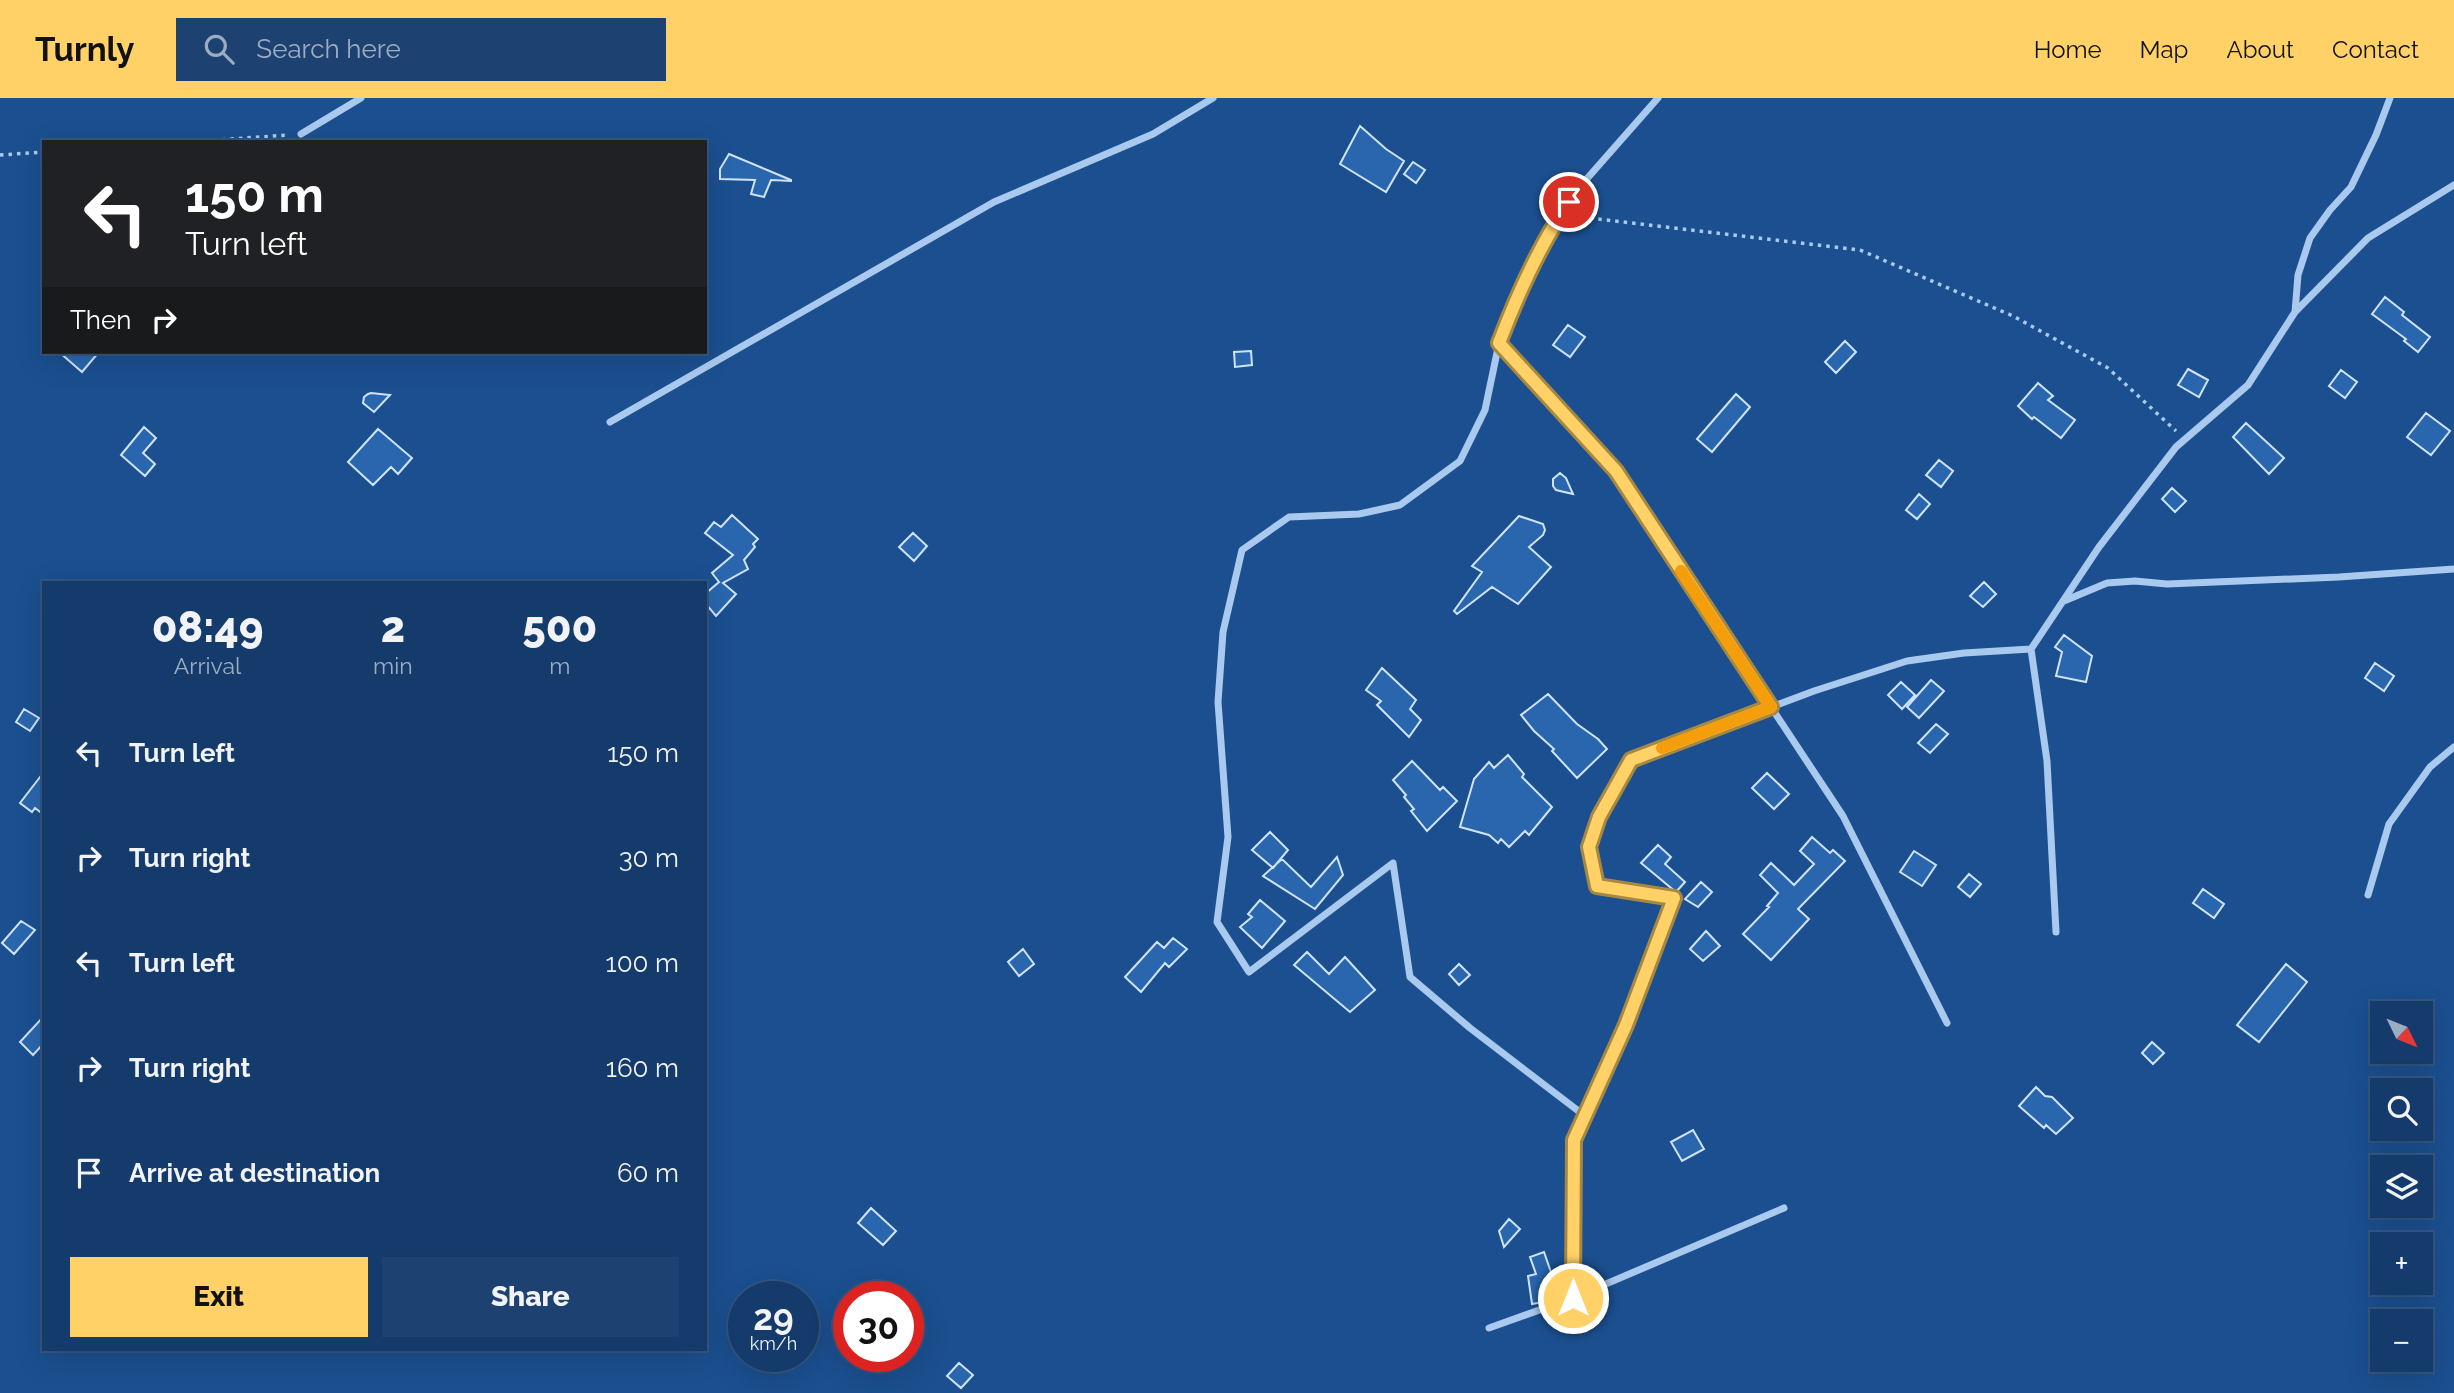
<!DOCTYPE html>
<meta charset="utf-8">
<style>
:root{--surface:#143b6b;--page:#1d4271;--text:#f1f3f6;--muted:#9dadc1;--line:#33557e;--accent:#ffd166}
body{margin:0;font-family:Raleway,sans-serif;background:var(--page);color:var(--text);height:100vh;display:flex;flex-direction:column;font-size:26px;white-space:nowrap}
*{box-sizing:border-box;margin:0}
p{font-size:23px;color:var(--muted)}
.icon{flex:none;width:38px;height:38px;fill:none;stroke:currentColor;stroke-width:2;stroke-linecap:round;stroke-linejoin:round}
.map{position:relative;flex:1;overflow:hidden}
.drawer{position:absolute;left:42px;top:483px;width:665px;height:770px;display:flex;flex-direction:column;background:var(--surface);border-radius:0px;box-shadow:0 7px 28px #0002,0 0 0 2px var(--line)}
.drawer>*{flex:none}
.banner{position:absolute;left:42px;top:42px;width:665px;height:214px;border-radius:0px;box-shadow:0 7px 28px #0002,0 0 0 2px var(--line);background:#202124;color:#fff;overflow:hidden}
.needle{width:46px;rotate:133deg}
.fabs{position:absolute;left:2370px;top:903px;display:grid;gap:14px}
.fabs a{display:grid;place-items:center;width:63px;height:63px;border-radius:0px;background:var(--surface);box-shadow:0 7px 28px #0002,0 0 0 2px var(--line);font-size:35px}
.speed{position:absolute;left:728px;top:1183px;display:flex;gap:14px;font-size:35px;font-weight:700;text-align:center}
.speed>*{display:grid;place-content:center;width:91px;height:91px;border-radius:50%;background:var(--surface);box-shadow:0 7px 28px #0002,0 0 0 2px var(--line);line-height:1}
.speed small{font-size:18px;font-weight:400}
.speed .limit{border:10px solid #d22;background:#fff;color:#111}
.pin{position:absolute;display:grid;place-items:center;width:60px;height:60px;color:#fff;margin:-30px;border:4px solid #fff;border-radius:50%;box-shadow:0 2px 7px #0007}
.me{position:absolute;width:77px;margin:-38px;rotate:0deg;stroke-linejoin:round;filter:drop-shadow(0 0 5px #0008)}
.turn{display:flex;align-items:center;gap:24px;height:147px;padding:0 28px;font-size:32px}
.turn .icon{width:91px;height:91px;stroke-width:2.5}
.turn b{display:block;font-size:49px;line-height:60px}
.then{display:flex;align-items:center;height:66px;padding:0 28px;background:#0003;gap:14px;font-size:26px}
.eta{display:flex;justify-content:space-evenly;align-items:center;height:119px;text-align:center}
.eta b{font-size:42px;font-weight:800;line-height:49px}
.action{display:flex;gap:14px;margin-top:auto;padding:14px 28px}
.action a{flex:1;height:80px;border-radius:0px;background:var(--accent);color:#111;font-size:28px;font-weight:800;line-height:80px;text-align:center}
.action a+a{background:var(--page);color:var(--text)}
ul{padding:0;list-style:none}
li{display:flex;align-items:center;gap:21px;height:105px;padding:0 28px}
li div{flex:1}
li b{display:block;font-size:26px}
li em{font-style:normal}
header{display:flex;align-items:center;gap:42px;box-sizing:border-box;height:98px;padding:0 35px;background:var(--accent);color:#111}
header strong{font-size:33px}
nav{display:flex;gap:38px;margin-inline-start:auto;font-size:24px}
.search{width:490px;height:63px;background:var(--page);display:flex;align-items:center;gap:18px;box-sizing:border-box;padding:0 24px;border-radius:0px;color:var(--muted);font-size:26px}
.map>svg:first-child{display:block}
</style>
<header>
<strong>Turnly</strong>
<div class="search"><svg class="icon" aria-label="search" viewBox="0 0 24 24"><circle cx="10" cy="10" r="6"/><path d="M15 15l6 6"/></svg>Search here</div>
<nav><a>Home</a><a>Map</a><a>About</a><a>Contact</a></nav>
</header>
<div class="map">
<svg width="2454" height="1295" viewBox="0 0 2454 1295">
<rect width="100%" height="100%" fill="#1b4f8f"/>
<!-- building -->
<path fill="#2a66ad" stroke="#cfe3fa" stroke-width="2" d="M1360 28 1386 51 1404 63 1386 94 1340 66Z
M729 56 791 82V83L771 82 764 99 751 96 755 82 720 81V71Z
M1413 64 1425 72 1416 85 1404 76Z
M2385 199 2404 214 2402 217 2430 239 2418 254 2404 243 2406 241 2372 216Z
M1568 227 1585 239 1570 259 1553 247Z
M1845 243 1856 254 1836 275 1825 264Z
M1251 253 1252 267 1235 269 1234 254Z
M59 254H99L82 274Z
M2188 271 2208 282 2199 299 2178 287Z
M2341 272 2357 284 2345 300 2329 288Z
M2038 285 2053 298 2048 302 2075 322 2061 340 2034 319 2032 321 2018 308Z
M368 296 371 295 390 297 374 314 363 305 364 299Z
M1736 296 1750 309 1712 354 1697 341Z
M2426 315 2450 333 2431 357 2407 339Z
M2246 325 2284 360 2269 376 2233 339Z
M144 329 156 340 143 355 155 366 145 378 121 357Z
M378 331 412 360 398 376 391 369 373 387 348 364Z
M1939 362 1953 373 1941 389 1926 377Z
M1560 375 1566 380 1573 396 1556 392 1553 388V381Z
M2172 390 2186 403 2175 414 2162 401Z
M1919 396 1930 406 1917 421 1906 412Z
M732 417 758 441 753 446 755 449 744 462 748 471 723 485 736 496 716 518 705 505V496L719 484 712 475 733 457 705 435 714 424 721 429Z
M1519 418 1543 426 1545 432 1543 437 1529 449 1551 469 1518 506 1492 489 1457 516 1454 513 1482 474 1472 468Z
M913 435 927 448 914 463 899 449Z
M1984 484 1996 496 1983 509 1970 498Z
M2064 537 2092 558 2086 584 2056 578 2062 554 2055 549Z
M2375 565 2394 578 2384 593 2365 580Z
M1382 570 1416 602 1410 611 1421 622 1409 639 1377 607 1381 603 1366 592Z
M1931 582 1944 593 1919 620 1907 609Z
M1901 584 1915 597 1902 611 1888 597Z
M1548 596 1577 626 1598 641 1607 651 1577 680 1552 653 1554 651 1534 633 1521 617Z
M24 611 39 620 30 633 16 624Z
M1936 626 1948 636 1930 655 1918 645Z
M1508 657 1524 676 1522 679 1552 709 1529 737 1525 733 1509 749 1501 741 1498 745 1489 737 1460 729 1474 681 1489 664 1494 670Z
M1412 663 1440 692 1443 689 1457 703 1427 733 1411 713 1414 711 1404 699 1406 697 1393 682Z
M44 674V717L35 710 32 714 20 705Z
M1767 675 1789 696 1774 711 1752 690Z
M1270 734 1288 752 1273 770 1252 752Z
M1812 739 1830 755 1833 752 1845 763 1798 811 1809 821 1771 862 1743 836 1769 809 1767 808 1778 795 1760 777 1771 765 1794 787 1814 766 1800 753Z
M1658 747 1671 759 1665 766 1685 784 1676 794 1641 765Z
M1914 753 1936 767 1922 788 1900 774Z
M1337 759 1343 777 1315 811 1263 778 1282 761 1311 789Z
M1969 776 1981 786 1970 799 1958 789Z
M1701 784 1712 794 1698 809 1685 801Z
M2203 791 2224 806 2214 820 2193 805Z
M1260 802 1285 823 1262 850 1240 829 1252 819 1248 816Z
M21 823 35 832 14 856 2 845Z
M1706 833 1720 848 1703 863 1690 851Z
M1173 840 1187 851 1169 869 1165 865 1141 894 1125 879 1157 844 1164 850Z
M1023 851 1034 866 1019 878 1008 864Z
M1307 854 1329 876 1345 859 1375 892 1350 914 1294 867Z
M1459 866 1470 877 1459 887 1449 876Z
M2286 866 2307 884 2259 944 2237 927Z
M44 918V945L33 957 20 944Z
M2152 944 2164 955 2153 966 2142 955Z
M2036 989 2045 998 2052 999 2073 1020 2056 1036 2046 1027 2044 1030 2019 1008Z
M1693 1032 1704 1051 1682 1063 1671 1044Z
M871 1110 896 1133 883 1147 858 1125Z
M1509 1121 1520 1131 1504 1149 1499 1133Z
M1544 1154 1553 1180 1559 1178 1563 1192 1547 1196 1548 1203 1532 1206 1528 1178 1536 1176 1530 1159Z
M959 1265 973 1277 961 1290 947 1278Z"/>
<g fill="none" stroke-linecap="round" stroke-linejoin="round">
<!-- path -->
<path stroke="#a9c9ee" stroke-width="3.5" stroke-dasharray="3.5 5" stroke-linecap="butt" d="M188 44 288 37
M0 57 44 54
M1573 118 1860 152 2013 218 2108 270 2176 333"/>
<!-- street -->
<path stroke="#a9c9ee" stroke-width="7" d="M301 36 361 0
M2295 214 2368 140 2454 87
M1499 245 1616 374 1843 718 1947 925
M610 324 994 104 1153 36 1213 0
M2064 503 2107 485 2135 483 2167 486 2339 479 2454 471
M2368 797 2389 726 2430 669 2454 649
M2056 834 2047 663 2031 551 2099 449 2176 349 2248 287 2295 214 2298 177 2310 140 2330 112 2351 89 2376 37 2390 0
M1585 1018 1470 930 1410 879 1393 765 1249 874 1217 824 1228 739 1218 604 1223 534 1242 452 1289 419 1359 416 1400 407 1460 363 1485 312 1499 245 1516 201 1545 140 1577 92 1658 0
M1784 1110 1573 1200 1574 1042 1626 927 1674 800 1597 788 1589 749 1599 719 1631 662 1814 593 1907 563 1964 555 2031 551
M1489 1230 1573 1200"/>
</g>
<g fill="none" stroke-linecap="round" stroke-linejoin="round">
<defs>
<path id="route" d="M1569 104C1539 148 1518 195 1499 245L1616 373 1771 609 1631 662 1599 719 1589 749 1597 788 1674 800 1626 927 1574 1042 1573 1200"/>
</defs>
<!-- route casing -->
<use href="#route" stroke="#a68842" stroke-width="18"/>
<!-- route -->
<use href="#route" stroke="#ffd166" stroke-width="12"/>
<!-- slow -->
<path stroke="#f59e0b" stroke-width="12" d="M1662 650 1771 609 1681 473"/>
</g>
</svg>
<div class="fabs">
<a><svg class="needle" viewBox="-14 -14 28 28"><path d="M0-13l5 13h-10z" fill="#e53935"/><path d="M0 13l5-13h-10z" fill="#9dadc1"/></svg></a>
<a><svg class="icon" aria-label="search" viewBox="0 0 24 24"><circle cx="10" cy="10" r="6"/><path d="M15 15l6 6"/></svg></a>
<a><svg class="icon" aria-label="layers" viewBox="0 0 24 24"><path d="M12 4l9 5-9 5-9-5zM3 14l9 5 9-5"/></svg></a>
<a>+</a>
<a>−</a>
</div>
<div class="speed"><div>29<small>km/h</small></div><div class="limit">30</div></div>
<div class="pin" style="left:1569px;top:104px;background:#d93025"><svg class="icon" aria-label="arrive" viewBox="0 0 24 24"><path d="M6 21V4h12l-3 4 3 4H6"/></svg></div>
<svg class="me" style="left:1573px;top:1200px" viewBox="-20 -20 40 40"><circle r="17" fill="#ffd166" stroke="#fff" stroke-width="3"/><path d="M0-11L8 9 0 5-8 9z" fill="#fff"/></svg>
<div class="banner">
<div class="turn"><svg class="icon" aria-label="left" viewBox="0 0 24 24"><path d="M17 20v-9H6M10 6l-5 5 5 5"/></svg><div><b>150 m</b>Turn left</div></div>
<div class="then">Then<svg class="icon" aria-label="right" viewBox="0 0 24 24"><path d="M7 20v-9h11M14 6l5 5-5 5"/></svg></div>
</div>
<section class="drawer">
<div class="eta">
<div><b>08:49</b><p>Arrival</p></div>
<div><b>2</b><p>min</p></div>
<div><b>500</b><p>m</p></div>
</div>
<ul>
<li><svg class="icon" aria-label="left" viewBox="0 0 24 24"><path d="M17 20v-9H6M10 6l-5 5 5 5"/></svg><div><b>Turn left</b></div><em>150 m</em></li>
<li><svg class="icon" aria-label="right" viewBox="0 0 24 24"><path d="M7 20v-9h11M14 6l5 5-5 5"/></svg><div><b>Turn right</b></div><em>30 m</em></li>
<li><svg class="icon" aria-label="left" viewBox="0 0 24 24"><path d="M17 20v-9H6M10 6l-5 5 5 5"/></svg><div><b>Turn left</b></div><em>100 m</em></li>
<li><svg class="icon" aria-label="right" viewBox="0 0 24 24"><path d="M7 20v-9h11M14 6l5 5-5 5"/></svg><div><b>Turn right</b></div><em>160 m</em></li>
<li><svg class="icon" aria-label="arrive" viewBox="0 0 24 24"><path d="M6 21V4h12l-3 4 3 4H6"/></svg><div><b>Arrive at destination</b></div><em>60 m</em></li>
</ul>
<div class="action"><a>Exit</a><a>Share</a></div>
</section>
</div>
